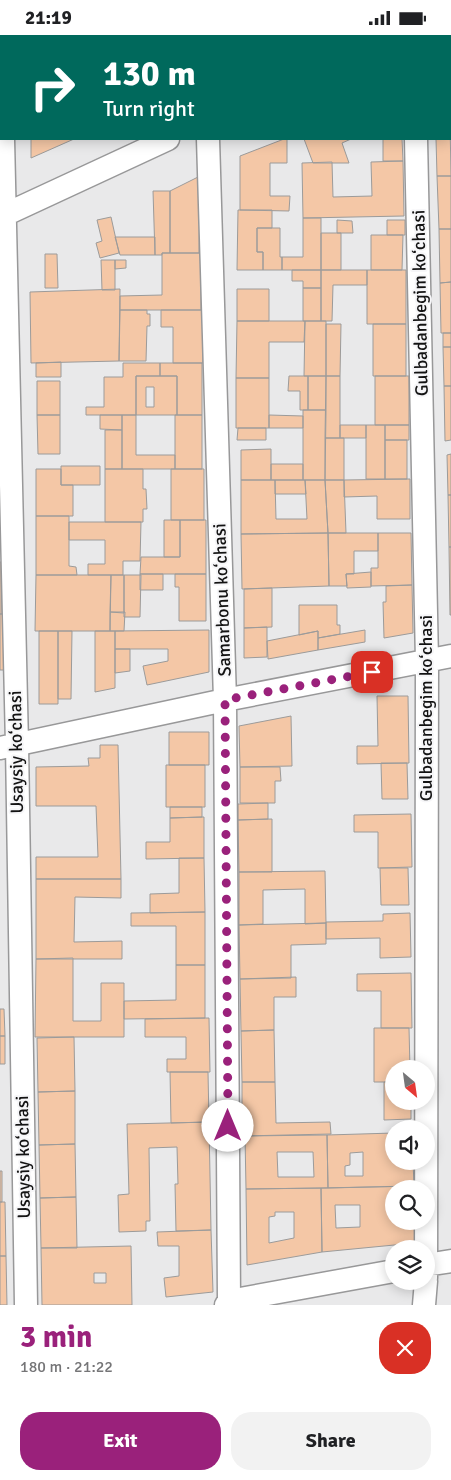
<!DOCTYPE html>
<meta charset="utf-8">
<style>
:root{--surface:#fff;--page:#f2f2f2;--text:#202124;--muted:#757577;--accent:#9a217b}
body{margin:0;font-family:Signika,sans-serif;background:var(--page);color:var(--text);height:100vh;display:flex;flex-direction:column;font-size:19px;white-space:nowrap}
*{box-sizing:border-box;margin:0}
p{font-size:16px;color:var(--muted)}
.icon{flex:none;width:28px;height:28px;fill:none;stroke:currentColor;stroke-width:2;stroke-linecap:round;stroke-linejoin:round}
.map{position:relative;height:1270px;overflow:hidden}
.details{display:flex;flex-direction:column;background:var(--surface);flex:1}
.details>*{flex:none}
.top-card{position:absolute;left:0px;top:0px;width:451px;height:105px;box-shadow:0 2px 12px #0003;background:#00695c;color:#fff;overflow:hidden}
.needle{width:32px;rotate:151deg}
.controls{position:absolute;left:385px;top:1025px;display:grid;gap:10px}
.controls a{display:grid;place-items:center;width:50px;height:50px;border-radius:50%;background:var(--surface);box-shadow:0 2px 12px #0003;font-size:25px}
.pin{position:absolute;display:grid;place-items:center;width:42px;height:42px;color:#fff;margin:-21px;border-radius:10px;box-shadow:0 2px 8px #0006}
.me{position:absolute;width:55px;margin:-28px;rotate:0deg;stroke-linejoin:round;filter:drop-shadow(0 0 4px #0008)}
.turn{display:flex;align-items:center;gap:18px;height:105px;padding:0 20px;font-size:22px}
.turn .icon{width:65px;height:65px;stroke-width:2.5}
.turn b{display:block;font-size:35px;line-height:42px}
.round{display:grid;place-items:center;flex:none;width:52px;height:52px;border-radius:20px;background:var(--page)}
.overview{display:flex;align-items:center;justify-content:space-between;height:85px;padding:0 20px}
h1{font-size:30px;font-weight:700;line-height:38px;color:var(--accent)}
.action{display:flex;gap:10px;margin-top:auto;padding:10px 20px}
.action a{flex:1;height:58px;border-radius:20px;background:var(--accent);color:#fff;font-size:20px;font-weight:700;line-height:58px;text-align:center}
.action a+a{background:var(--page);color:var(--text)}
.status{display:flex;justify-content:space-between;align-items:center;height:35px;padding:0 25px;background:var(--surface);direction:ltr}
.status svg{height:14px;fill:currentColor}
.map>svg:first-child{display:block}
</style>
<div class="status"><b>21:19</b><svg viewBox="0 0 49 12"><path d="M0 12V9h3v3zM5 12V6h3v6zM10 12V3h3v9zM15 12V0h3v12zM26 1h20v11H26zM47 4h2v5h-2z"/></svg></div>
<div class="map">
<svg width="451" height="1270" viewBox="0 0 451 1270">
<rect width="100%" height="100%" fill="#e9e9ea"/>
<!-- building -->
<path fill="#f4c7a6" stroke="#9c9b9a" fill-rule="evenodd" d="M50 0H113L114 1H50Z
M247 0H310L244 1Z
M450 20H451L450 87Z
M450 87 451 141H437L436 104H450Z
M31 104H74L31 123Z
M284 104H287V128H270V161H290L289 176 240 175V121Z
M304 104H351L342 108 349 128H313Z
M383 104H402L403 126H383Z
M403 126 404 181 303 183 302 128 332 127 333 162 372 161 371 127Z
M200 141 199 218H170V156Z
M437 141H451V194H439Z
M153 156H170V218H162V220H155Z
M238 175H272V193H257V217H263V235H237Z
M111 182 119 218 100 223 96 208 102 206 97 185Z
M303 183H321V235H282V222H303Z
M337 185 352 186 353 198H337Z
M387 185H405V200H387Z
M257 193H280V222H282V235H263V217H257Z
M439 194H451V247L440 248Z
M321 198H341V235H321Z
M371 200H403L402 235H371Z
M115 202H155V220H120Z
M162 218H201V275H120V261L162 260Z
M45 219H57L58 253H45Z
M101 225H115V255H102Z
M115 225H126V233L115 234Z
M292 235H321V253H303V246H292Z
M321 235H367V250H333L332 286H321Z
M367 235H406V289H367Z
M451 247V298H441L440 248Z
M303 253H321V286H303Z
M120 254 119 326 31 328 30 257Z
M237 254H269V286H237Z
M120 275H147V279H150V291H147L146 326H119Z
M161 275H203V328H173V292H161Z
M237 286H305L304 307H269V343H236Z
M305 286H326V341H304Z
M326 289H341L340 341H326Z
M373 289H406V341H373Z
M443 298H451V312H443Z
M443 312H451V351H444Z
M61 327V342H36V328Z
M123 328H160V341H136V380H86V372H104V342H123Z
M160 328H202V380H177V341H160Z
M136 341H177V380H136ZM146 352H154V372H146Z
M289 341H308V375H300V356H288Z
M308 341H326V375H308Z
M326 341H340V403H325Z
M375 341H409V390H375Z
M236 343H269V393H236Z
M37 346H60V380H37Z
M444 351H451V405L445 406Z
M303 375H326L325 445H303Z
M37 380H60V419H38Z
M100 380H122V395L100 394Z
M122 380H136V420H175V434H122Z
M175 380H202V434H175Z
M269 380 303 381V393H269Z
M340 390H366V403H340Z
M366 390H385V444H366Z
M385 390H409V405H385Z
M238 393H266V405H237Z
M105 395H122V434H105Z
M325 403H344V445H325Z
M385 405H407V444H385Z
M271 414V445H241V415Z
M451 419V460H448L447 420Z
M271 429H303V445H271Z
M61 431H100V450H61Z
M36 434H61V450H73V481H36Z
M105 434H143V454H146L147 474H143V487H105Z
M171 434H204V485H171Z
M410 444V484H377V461L344 462V445Z
M241 445H275L276 484H307L305 445H325L328 498 241 499Z
M275 445H305L306 459H275Z
M325 445H344L346 498H328Z
M448 460H451V512H449Z
M36 481H69V531L76 532 77 540H36Z
M164 485H180V522H164Z
M180 485H206V539H140L141 522H180Z
M69 487H141L140 526H123V540H88V529H105V505H69Z
M328 498 329 551 242 554 241 499Z
M328 498H378V516H354V539H346L347 551H329Z
M378 498H411L412 550 371 551V533H378Z
M449 512H451V580H450Z
M0 527H1L2 579H0Z
M371 537V552L347 553 346 539Z
M140 539H163V555H140Z
M175 539H206V586H179V552H175Z
M36 540H111L110 596H35Z
M111 540H124V578L110 577Z
M124 540H141L140 582H124Z
M412 550 413 598 384 603 383 567H386V551Z
M272 553V592L244 593V554Z
M299 570H337V590H340V599L318 603V596L299 600Z
M110 577H125L124 596H110Z
M0 579H3L4 635H0Z
M267 592V622L244 623V593Z
M209 595V637L147 650 143 631 168 626V614H115V596Z
M365 595V607L318 615V603Z
M39 596H58V669H39Z
M58 596H72L71 664H58Z
M95 596H115V653L95 657Z
M318 596V615L268 624 267 606Z
M115 614H130V636L115 638Z
M377 661H408L409 728 357 729V711H378Z
M291 681 292 731 240 732 239 691Z
M169 697H209V730H169Z
M100 710H118L121 844H36V822H98L96 771H36V732L89 731 88 723H100Z
M381 728H407L408 764H382Z
M166 730H205V772H166Z
M240 732H280L281 746H275V768H240Z
M268 768V784L238 785V769Z
M170 772H202V782L170 783Z
M411 779 412 832 378 833V797H354V780Z
M204 782V823L146 824V807H170V783Z
M272 784V837H239L238 785Z
M179 823H204L205 877 150 878V859L179 858Z
M380 833H408L409 870H381Z
M325 836 326 888 305 889V854L263 855V889L239 890V837Z
M36 844H121V863L75 862 74 907 122 906V924H36Z
M205 877V930H176V891H131V878Z
M410 878 411 922 380 923V903L326 904V887L383 886V879Z
M326 888V909L291 910V943L240 944 239 890Z
M73 923V986H101V948H124V1002H35L36 924Z
M176 930H205V983L124 984V966L176 965Z
M411 938 412 993H381V956H357V939Z
M296 942V962H274V995L241 996 240 944Z
M0 974H4L5 1001H0Z
M209 983 210 1037H167V1024H186V1002H145V984Z
M374 993H409L410 1034H394V1047H374Z
M274 995 275 1047H242L241 996Z
M0 1001H5V1029H0Z
M74 1002 75 1056 38 1057 37 1003Z
M170 1037H208L209 1087 171 1088Z
M242 1047H275L276 1088 330 1087 331 1099 242 1101Z
M384 1047H394V1066H411V1084L384 1085Z
M75 1056V1109L39 1110 38 1057Z
M209 1087 211 1195 176 1196 175 1149H178L177 1112 149 1113 150 1186H146V1196L119 1197 118 1160 129 1159 127 1089Z
M394 1098V1126H413L414 1151 328 1153 327 1100ZM363 1117V1141H345V1131L350 1130V1118Z
M327 1100 328 1153 246 1154 245 1101ZM277 1117H313L314 1142H278Z
M75 1109 76 1162 40 1163 39 1110Z
M0 1136H2V1167H0Z
M414 1151V1154H394V1186H414L415 1208 322 1217 321 1153ZM335 1170H360V1192L336 1193Z
M321 1153 322 1217 247 1230 246 1154ZM275 1177H294V1203L269 1208V1182L275 1181Z
M76 1162 77 1213H41L40 1163Z
M0 1167H5L6 1221H0Z
M211 1195 213 1257 166 1262 164 1243 179 1241V1211H158L157 1197Z
M131 1211 132 1270H42L41 1213ZM94 1238H106V1248H94Z
M0 1221H6L7 1270H0Z"/>
<g fill="none" stroke-linecap="round" stroke-linejoin="round">
<defs>
<path id="minor" d="M1 0V1
M206 0V1
M401 1 404 0
M3 104 17 710 26 1270
M208 104 225 665 229 1266
M416 104 427 626 426 1243
M0 182 168 104
M0 713 225 665 451 621
M426 1230 451 1226
M226 1270 229 1266 394 1236
M424 1270 426 1246"/>
</defs>
<!-- minor casing -->
<use href="#minor" stroke="#989899" stroke-width="25"/>
<!-- minor -->
<use href="#minor" stroke="#fff" stroke-width="22"/>
</g>
<g fill="none" stroke-linecap="round" stroke-linejoin="round">
<!-- route -->
<path stroke="#9a217b" stroke-width="9" stroke-dasharray="0 16.2" d="M228 1091 225 665 372 637"/>
</g>
<g text-anchor="middle" stroke-width="4" stroke-linejoin="round" paint-order="stroke">
<!-- street labels -->
<g font-size="18" fill="#131313" stroke="#f6f6f8">
<text transform="translate(420 268) rotate(-91)" y="6">Gulbadanbegim koʻchasi</text>
<text transform="translate(222 565) rotate(-92)" y="6">Samarbonu koʻchasi</text>
<text transform="translate(426 673) rotate(-90)" y="6">Gulbadanbegim koʻchasi</text>
<text transform="translate(16 717) rotate(-91)" y="6">Usaysiy koʻchasi</text>
<text transform="translate(23 1122) rotate(-91)" y="6">Usaysiy koʻchasi</text>
</g>
</g>
</svg>
<div class="controls">
<a><svg class="needle" viewBox="-14 -14 28 28"><path d="M0-13l5 13h-10z" fill="#e53935"/><path d="M0 13l5-13h-10z" fill="#757577"/></svg></a>
<a><svg class="icon" aria-label="sound" viewBox="0 0 24 24"><path d="M4 9h4l5-4v14l-5-4H4zM17 9q2 3 0 6"/></svg></a>
<a><svg class="icon" aria-label="search" viewBox="0 0 24 24"><circle cx="10" cy="10" r="6"/><path d="M15 15l6 6"/></svg></a>
<a><svg class="icon" aria-label="layers" viewBox="0 0 24 24"><path d="M12 4l9 5-9 5-9-5zM3 14l9 5 9-5"/></svg></a>
</div>
<div class="pin" style="left:372px;top:637px;background:#d93025"><svg class="icon" aria-label="arrive" viewBox="0 0 24 24"><path d="M6 21V4h12l-3 4 3 4H6"/></svg></div>
<svg class="me" style="left:228px;top:1091px" viewBox="-20 -20 40 40"><circle r="19" fill="#fff"/><path d="M0-13L10 11 0 6-10 11z" fill="#9a217b"/></svg>
<div class="top-card">
<div class="turn"><svg class="icon" aria-label="right" viewBox="0 0 24 24"><path d="M7 20v-9h11M14 6l5 5-5 5"/></svg><div><b>130 m</b>Turn right</div></div>
</div>
</div>
<section class="details">
<div class="overview"><div><h1>3 min</h1><p>180 m · 21:22</p></div><a class="round" style="background:#d93025;color:#fff"><svg class="icon" aria-label="close" viewBox="0 0 24 24"><path d="M6 6l12 12M18 6L6 18"/></svg></a></div>
<div class="action"><a>Exit</a><a>Share</a></div>
</section>
